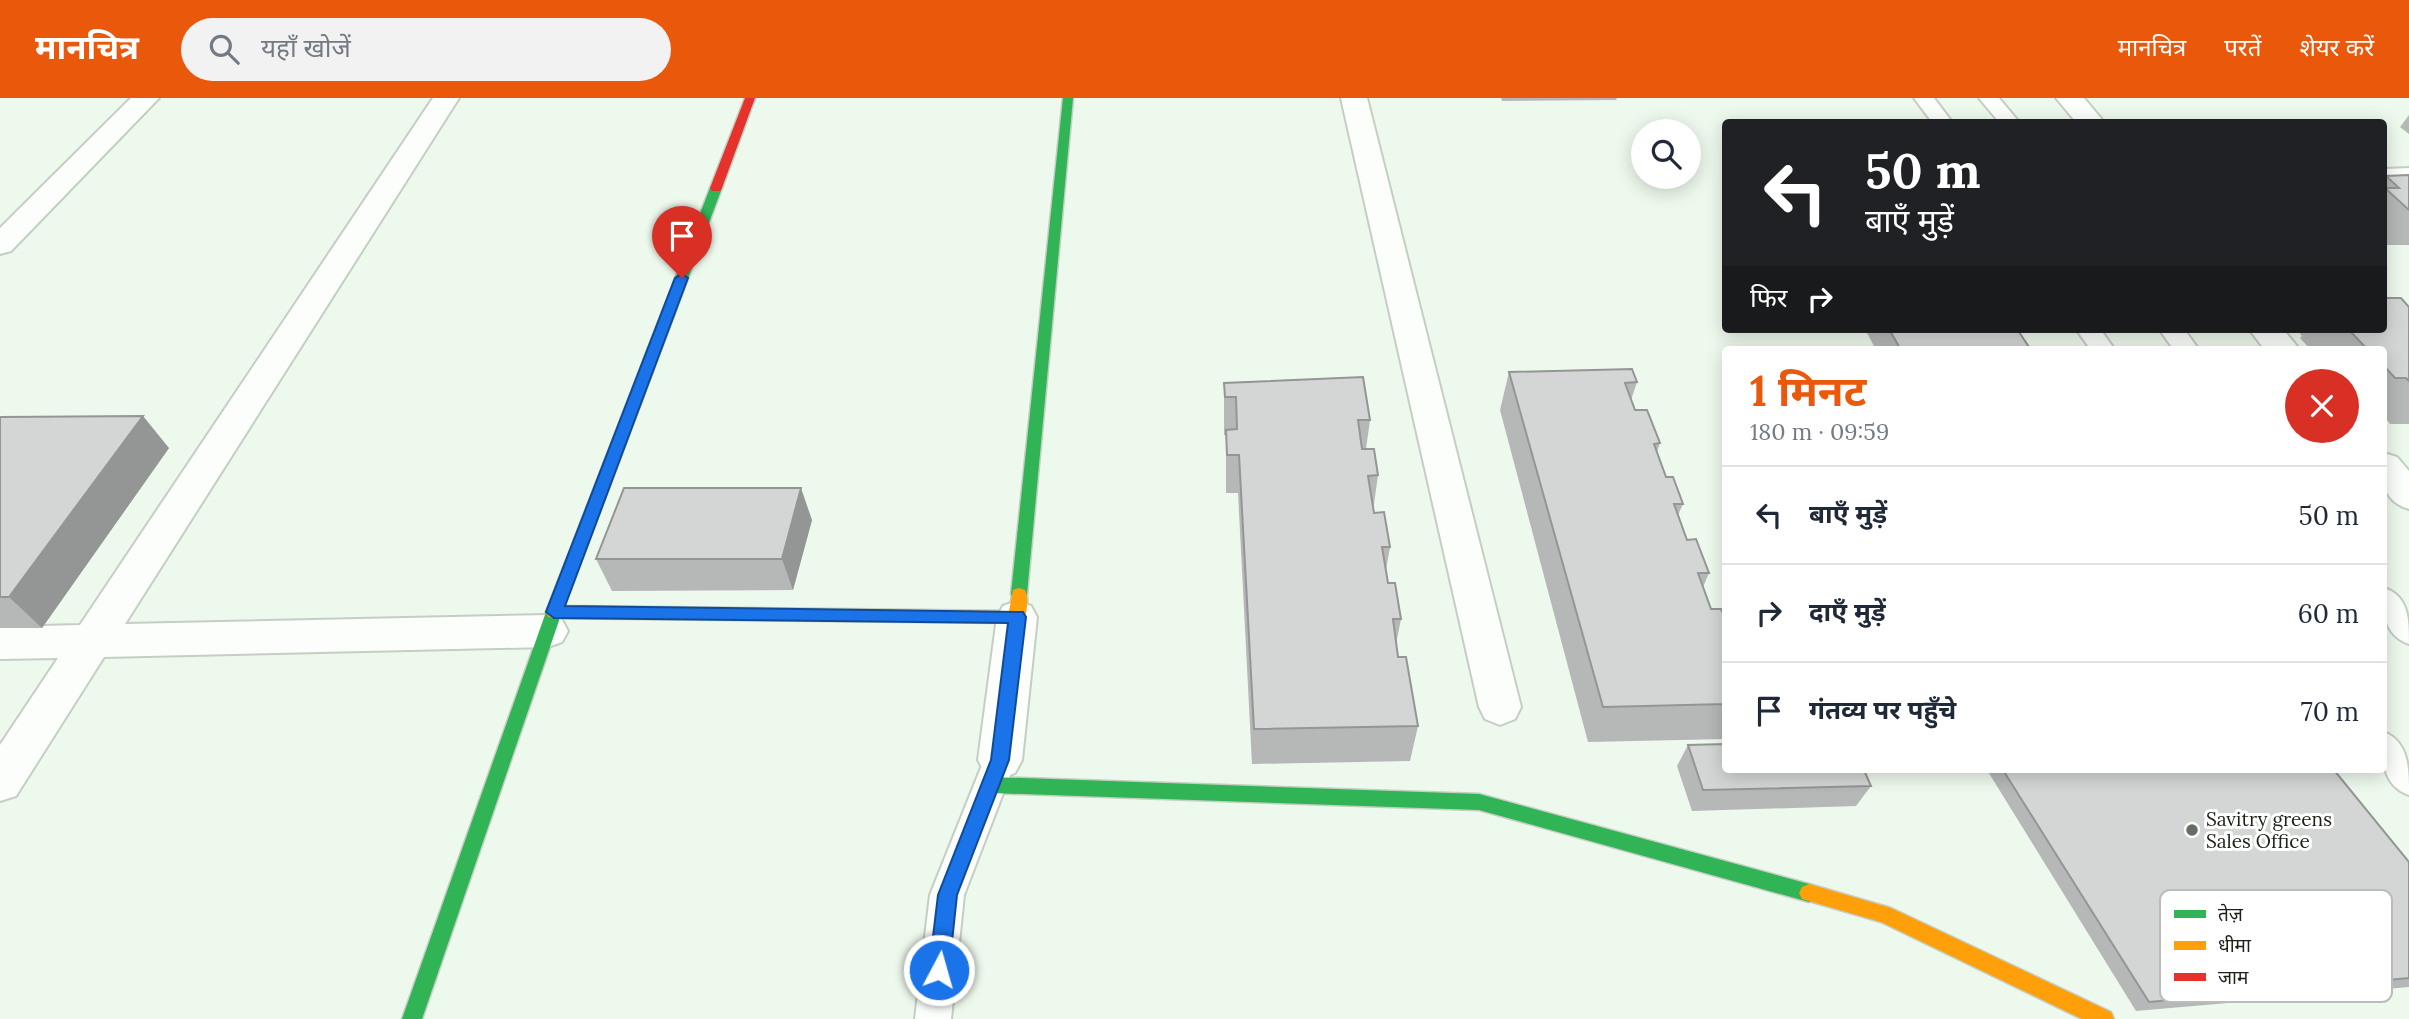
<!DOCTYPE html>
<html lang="hi">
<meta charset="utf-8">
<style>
:root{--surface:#fff;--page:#f2f2f3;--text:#1f2937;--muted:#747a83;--line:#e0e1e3;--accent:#ea580c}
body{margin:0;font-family:Lora,"Noto Sans Devanagari",serif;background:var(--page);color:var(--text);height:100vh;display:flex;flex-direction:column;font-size:26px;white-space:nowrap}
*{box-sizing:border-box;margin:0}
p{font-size:23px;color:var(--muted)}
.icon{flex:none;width:38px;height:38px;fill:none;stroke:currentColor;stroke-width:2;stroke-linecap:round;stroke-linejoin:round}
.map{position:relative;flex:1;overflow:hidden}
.sheet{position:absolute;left:1722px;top:248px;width:665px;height:427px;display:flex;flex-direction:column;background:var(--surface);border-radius:7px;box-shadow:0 4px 18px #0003}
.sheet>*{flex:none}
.top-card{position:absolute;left:1722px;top:21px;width:665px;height:214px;border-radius:7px;box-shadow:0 4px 18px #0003;background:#202124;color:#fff;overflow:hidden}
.fabs{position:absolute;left:1631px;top:21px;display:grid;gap:14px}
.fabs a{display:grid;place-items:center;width:70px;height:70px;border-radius:50%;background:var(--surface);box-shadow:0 4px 18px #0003;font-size:35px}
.pin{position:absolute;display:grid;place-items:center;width:60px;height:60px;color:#fff;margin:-72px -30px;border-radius:50% 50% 50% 0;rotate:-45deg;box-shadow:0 0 7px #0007}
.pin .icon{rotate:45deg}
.me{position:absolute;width:77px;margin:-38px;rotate:6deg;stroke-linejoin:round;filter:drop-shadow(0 0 5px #0008)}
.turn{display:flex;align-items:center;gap:24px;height:147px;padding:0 28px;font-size:32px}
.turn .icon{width:91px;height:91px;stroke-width:2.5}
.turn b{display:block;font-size:49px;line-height:60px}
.then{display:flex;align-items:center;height:66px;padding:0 28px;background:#0003;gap:14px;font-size:26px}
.round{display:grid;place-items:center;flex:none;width:74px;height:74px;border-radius:37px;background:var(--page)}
.headline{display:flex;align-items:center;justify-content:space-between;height:119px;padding:0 28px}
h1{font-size:42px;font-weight:700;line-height:52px;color:var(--accent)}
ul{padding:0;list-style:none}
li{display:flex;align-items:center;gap:21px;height:98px;padding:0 28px;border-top:2px solid var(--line)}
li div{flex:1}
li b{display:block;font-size:26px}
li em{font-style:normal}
header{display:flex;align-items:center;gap:42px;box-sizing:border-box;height:98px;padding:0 35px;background:var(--accent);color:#fff}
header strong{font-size:33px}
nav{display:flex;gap:38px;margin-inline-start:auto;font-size:24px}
.search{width:490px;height:63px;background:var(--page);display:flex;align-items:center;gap:18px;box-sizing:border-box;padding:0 24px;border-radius:38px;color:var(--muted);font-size:26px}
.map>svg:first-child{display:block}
</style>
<header>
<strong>मानचित्र</strong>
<div class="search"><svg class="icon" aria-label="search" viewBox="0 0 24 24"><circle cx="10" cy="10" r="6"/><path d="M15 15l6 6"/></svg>यहाँ खोजें</div>
<nav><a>मानचित्र</a><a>परतें</a><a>शेयर करें</a></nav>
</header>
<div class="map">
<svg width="2409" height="921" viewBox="0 0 2409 921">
<rect width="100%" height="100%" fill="#eef9ed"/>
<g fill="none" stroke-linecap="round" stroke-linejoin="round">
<defs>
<path id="lane" d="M1914 0H1934L1952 24H1932Z
M1979 0H1999L2019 24H1999Z
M2076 231H2100L2115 252H2091Z
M2159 231H2184L2199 252H2174Z
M2384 490C2409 498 2409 522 2409 546 2384 537 2382 513 2384 490Z
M2384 634C2409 644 2409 671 2409 697 2381 687 2382 659 2384 634Z
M998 653 1009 657 1014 667 964 797 951 921H915L930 797 982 667 987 657Z"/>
<path id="street" d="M131 0H159L11 153 0 156V130Z
M433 0H459L125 526 548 517 562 522 568 533 562 544 548 549 104 559 16 698 0 703V647L58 560 0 561V529L80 527Z
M1341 0H1367L1521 609 1515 621 1500 627 1485 621 1479 609Z
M2056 0H2084L2104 24H2076Z
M2409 70V88L2384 89V71Z
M2249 231H2283L2300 252H2265Z
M2384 355 2397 359 2409 373V411C2381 403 2382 380 2384 355Z
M1017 503 1031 508 1037 519 1022 662 1015 675 1000 681 985 675 978 662 997 519 1003 508Z"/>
<path id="fast" d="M1063 0H1073L1027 496 1025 500H1013L1011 496Z
M716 86 722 90 562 514 422 921H402L546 514 710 90Z
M991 679 1479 696 1809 786 1816 789 1819 795 1816 801 1809 804 1479 712 991 695 985 693 982 687 985 681Z"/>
<path id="slow" d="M1019 490 1025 492C1029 500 1027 516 1023 524L1017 525 554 520 548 519 546 514 548 509 554 508 1009 513 1013 492Z
M1809 786 1891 810 2111 914 2114 921H2082L1881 824 1802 801 1799 795 1802 789Z"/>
<path id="jam" d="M745 0H755L722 90 720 93H712L710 90Z"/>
</defs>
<!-- lane casing -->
<use href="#lane" stroke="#c5cec3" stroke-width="4"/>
<!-- street casing -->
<use href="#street" stroke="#c5cec3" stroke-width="4"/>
<!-- fast casing -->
<use href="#fast" stroke="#c5cec3" stroke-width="3"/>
<!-- slow casing -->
<use href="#slow" stroke="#c5cec3" stroke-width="3"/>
<!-- jam casing -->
<use href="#jam" stroke="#c5cec3" stroke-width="3"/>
<!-- lane -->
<use href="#lane" fill="#fcfefc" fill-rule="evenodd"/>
<!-- street -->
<use href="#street" fill="#fcfefc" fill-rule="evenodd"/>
<!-- fast -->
<use href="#fast" fill="#30b455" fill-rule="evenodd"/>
<!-- slow -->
<use href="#slow" fill="#ff9f0a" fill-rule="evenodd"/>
<!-- jam -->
<use href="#jam" fill="#e5322d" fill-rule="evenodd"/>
</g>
<!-- wall -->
<path fill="#b6b7b7" d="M1501 0H1617L1616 2 1502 3Z
M2409 17V36L2400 29Z
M2409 77V147H2387L2384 144V82L2386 78Z
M2409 209V326H2390L2384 318V252H2311L2300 240 2302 238 2296 231H2384Z
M1865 231H2017L2031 252H1876Z
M1509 274 1637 284 1631 302 1635 312 1660 345 1657 354 1666 379 1683 406 1678 417 1687 442 1709 475 1703 489 1711 511 1726 522V641L1588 644 1500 312Z
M1224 285 1370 322 1366 351 1378 377 1373 413 1390 449 1386 472 1388 485 1401 521 1396 546 1398 559 1418 628 1410 663 1252 666 1238 395H1226V337H1224Z
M0 319 169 350 42 530H0Z
M812 422 793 492 612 493 596 461Z
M1688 647 1871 688 1856 708 1692 713 1677 668Z
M1987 672H2334L2409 764V889L2136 913Z"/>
<!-- shaded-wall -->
<path fill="#949595" d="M143 318 169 350 42 530 9 499Z
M801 390 812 422 793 492 782 461Z"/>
<!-- building -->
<path fill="#d4d5d5" stroke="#949595" stroke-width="2" d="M2409 77V112L2385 90H2399L2386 78Z
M2384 200H2401L2409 209V283L2406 280H2395L2384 268V252H2368L2348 231H2384Z
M1889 231H2017L2031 252H1901Z
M1632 271 1637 284 1625 285 1635 312H1647L1660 345 1654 346 1666 379H1673L1683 406H1674L1687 442 1696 441 1709 475H1698L1711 511H1721L1726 522V549H1724L1726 552V606L1603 609 1509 274Z
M1363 279 1370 322H1358L1362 351H1374L1378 377 1368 378 1374 415 1384 414 1390 449H1382L1388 485H1395L1401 521H1393L1398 559H1406L1418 628 1254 631 1239 357H1227L1226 332 1237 331 1236 299H1225L1224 285Z
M143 318 9 499H0V319Z
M624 390H801L782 461H596Z
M1726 646V672H1864L1871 688 1703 692 1688 647Z
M2003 672H2334L2409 764V880L2149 904Z"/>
<!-- route -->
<path fill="#1a73e8" stroke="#114b97" stroke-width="2" d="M682 176 688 180 565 508 1023 514 1026 519 1009 662 957 797 949 872 946 878 939 881 932 878 929 872 938 797 991 662 1008 525 554 520 546 514 675 180Z"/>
<!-- markers -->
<circle fill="#656e63" stroke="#fff" stroke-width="2.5" cx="2192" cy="732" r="7"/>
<g text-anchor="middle" stroke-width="6" stroke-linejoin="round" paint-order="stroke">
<!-- poi labels -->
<g font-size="19" fill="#1b2319" stroke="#fff" text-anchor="start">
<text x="2206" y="728">Savitry greens<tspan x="2206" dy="22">Sales Office</tspan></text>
</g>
</g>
<!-- legend -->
<rect x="2160" y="792" width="232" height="112" rx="10" fill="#fff" stroke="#bbbdba" stroke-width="2"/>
<rect x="2174" y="812" width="32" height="8" fill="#30b455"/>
<rect x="2174" y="843" width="32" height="9" fill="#ff9f0a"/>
<rect x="2174" y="875" width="32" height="8" fill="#e5322d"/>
<g font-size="19" fill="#1b2319">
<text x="2218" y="823">तेज़</text>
<text x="2218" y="854">धीमा</text>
<text x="2218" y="886">जाम</text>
</g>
</svg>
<div class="fabs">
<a><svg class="icon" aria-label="search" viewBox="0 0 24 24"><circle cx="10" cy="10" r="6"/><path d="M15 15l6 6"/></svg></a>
</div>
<div class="pin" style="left:682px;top:180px;background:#d93025"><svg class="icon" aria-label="arrive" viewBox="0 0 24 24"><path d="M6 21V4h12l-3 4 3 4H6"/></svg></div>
<svg class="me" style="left:939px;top:872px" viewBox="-20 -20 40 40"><circle r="17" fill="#1a73e8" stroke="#fff" stroke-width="3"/><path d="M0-11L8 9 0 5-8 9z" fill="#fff"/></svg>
<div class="top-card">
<div class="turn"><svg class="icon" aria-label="left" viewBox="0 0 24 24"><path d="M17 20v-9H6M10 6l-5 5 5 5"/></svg><div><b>50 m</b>बाएँ मुड़ें</div></div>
<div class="then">फिर<svg class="icon" aria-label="right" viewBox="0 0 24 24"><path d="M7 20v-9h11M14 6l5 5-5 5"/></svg></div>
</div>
<section class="sheet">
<div class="headline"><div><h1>1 मिनट</h1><p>180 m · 09:59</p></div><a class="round" style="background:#d93025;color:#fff"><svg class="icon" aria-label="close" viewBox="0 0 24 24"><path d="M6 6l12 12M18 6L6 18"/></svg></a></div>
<ul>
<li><svg class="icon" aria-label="left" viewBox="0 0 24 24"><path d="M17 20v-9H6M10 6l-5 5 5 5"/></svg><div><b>बाएँ मुड़ें</b></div><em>50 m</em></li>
<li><svg class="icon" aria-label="right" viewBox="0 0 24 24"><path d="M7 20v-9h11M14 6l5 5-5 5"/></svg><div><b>दाएँ मुड़ें</b></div><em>60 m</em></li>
<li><svg class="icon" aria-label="arrive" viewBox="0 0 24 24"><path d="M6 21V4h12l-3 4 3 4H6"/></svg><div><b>गंतव्य पर पहुँचे</b></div><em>70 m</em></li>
</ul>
</section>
</div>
